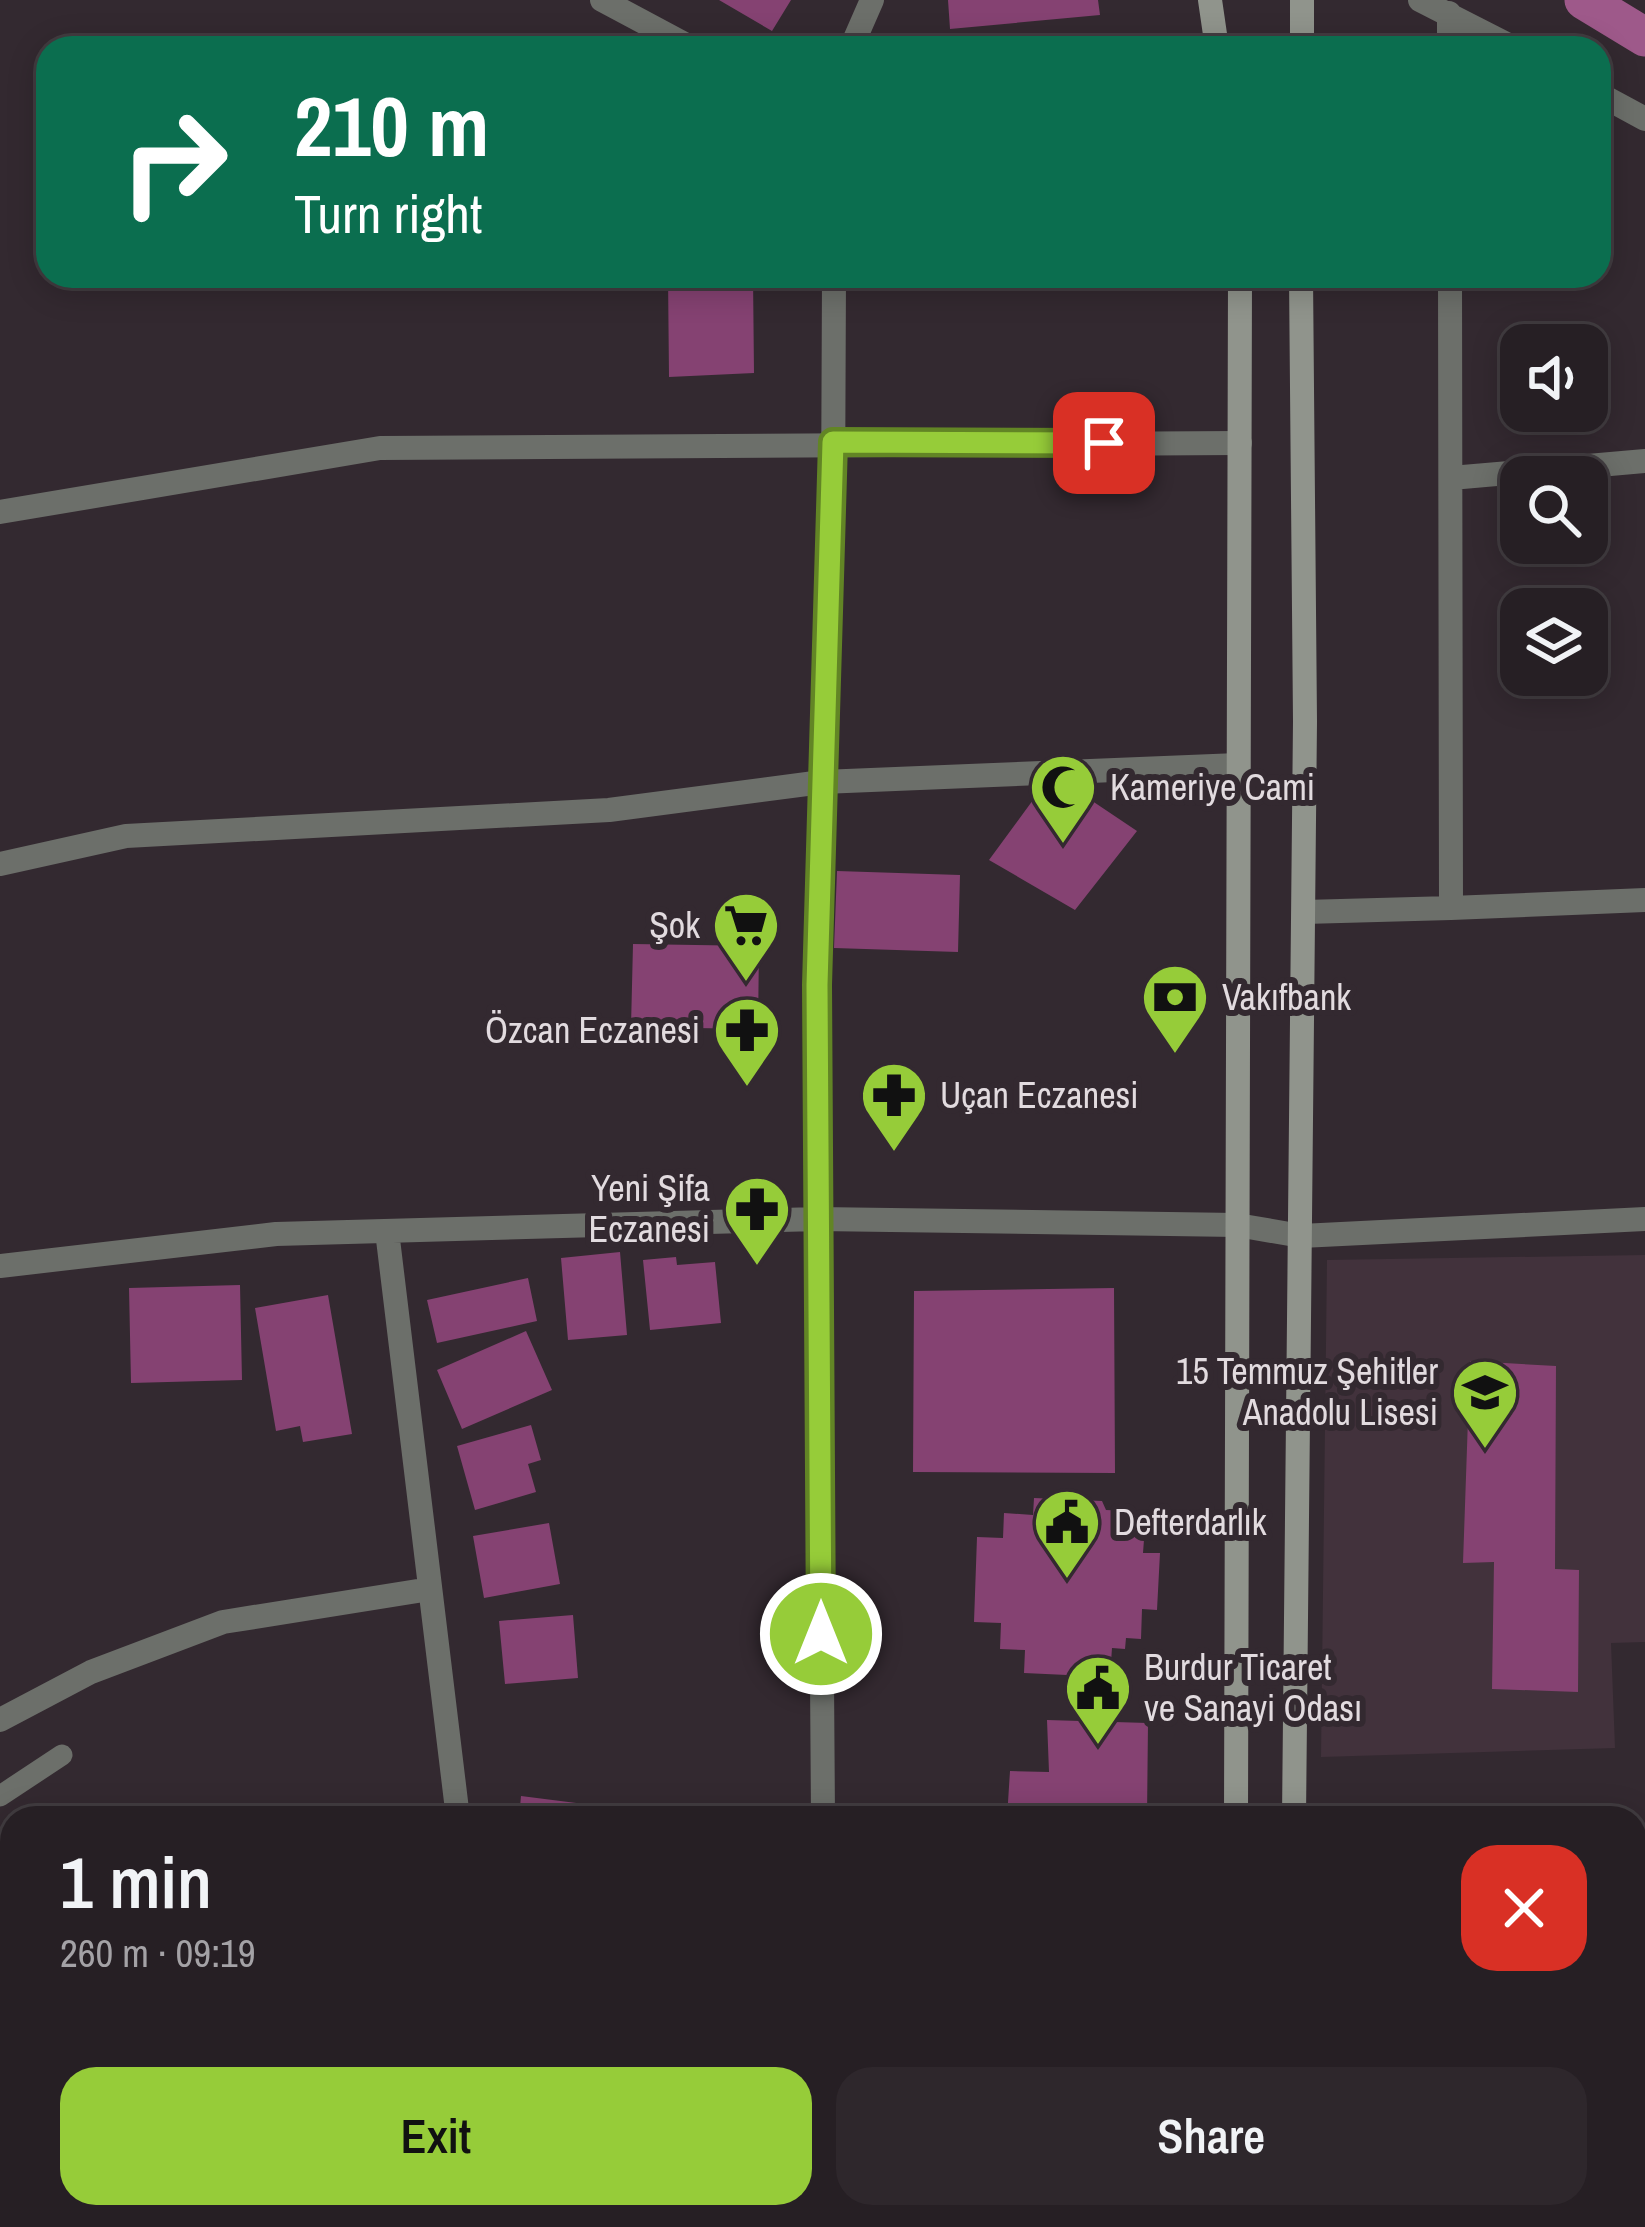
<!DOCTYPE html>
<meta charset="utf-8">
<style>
:root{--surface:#261f24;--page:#2e272c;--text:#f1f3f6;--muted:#a4a2a6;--line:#423d41;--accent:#96cc39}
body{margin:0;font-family:"Archivo Narrow",sans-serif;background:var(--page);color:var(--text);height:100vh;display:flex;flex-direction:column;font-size:45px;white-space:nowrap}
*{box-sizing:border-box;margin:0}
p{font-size:39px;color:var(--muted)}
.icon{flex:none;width:66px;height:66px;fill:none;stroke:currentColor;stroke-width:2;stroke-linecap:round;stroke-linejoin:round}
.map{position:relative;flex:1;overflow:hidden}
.drawer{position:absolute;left:0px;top:1806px;width:1647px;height:423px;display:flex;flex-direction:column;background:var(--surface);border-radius:36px 36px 0 0;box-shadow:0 6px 30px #0003,0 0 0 3px var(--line)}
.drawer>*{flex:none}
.banner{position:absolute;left:36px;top:36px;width:1575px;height:252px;border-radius:36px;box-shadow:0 6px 30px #0003,0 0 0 3px var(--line);background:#0b6e4f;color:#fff;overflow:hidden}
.buttons{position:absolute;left:1500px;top:324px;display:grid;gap:24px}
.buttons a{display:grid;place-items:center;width:108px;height:108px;border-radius:24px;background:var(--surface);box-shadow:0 6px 30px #0003,0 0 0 3px var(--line);font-size:60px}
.pin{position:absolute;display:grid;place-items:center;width:102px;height:102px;color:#fff;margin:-51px;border-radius:24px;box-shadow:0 6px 18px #0006}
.me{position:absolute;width:132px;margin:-66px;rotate:0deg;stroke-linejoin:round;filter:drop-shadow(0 0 9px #0008)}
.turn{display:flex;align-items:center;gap:42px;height:252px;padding:0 60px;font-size:54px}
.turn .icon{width:156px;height:156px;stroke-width:2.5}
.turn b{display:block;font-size:84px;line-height:102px}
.round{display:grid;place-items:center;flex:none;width:126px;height:126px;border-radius:36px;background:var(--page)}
.summary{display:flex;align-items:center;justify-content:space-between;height:204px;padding:0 60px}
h1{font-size:72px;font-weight:600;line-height:90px}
.button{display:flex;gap:24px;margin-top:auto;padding:24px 60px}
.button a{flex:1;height:138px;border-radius:36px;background:var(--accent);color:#111;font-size:48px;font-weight:600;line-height:138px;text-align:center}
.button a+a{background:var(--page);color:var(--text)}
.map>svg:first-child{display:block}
</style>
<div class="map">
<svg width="1645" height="2227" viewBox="0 0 1645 2227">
<rect width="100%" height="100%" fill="#332930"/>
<!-- built -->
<path fill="#42323c" d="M1645 1255V1642L1611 1643 1615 1748 1321 1757 1327 1260Z
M12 2157V2217H1154V2227H0V2159Z"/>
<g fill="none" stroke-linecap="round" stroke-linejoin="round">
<!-- canal -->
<path stroke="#9e598a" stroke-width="39" d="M1584 0 1645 37"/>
</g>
<!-- building -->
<path fill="#854272" d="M719 0H791L772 31Z
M948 0H1098L1100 15 950 29Z
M668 276H753L754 373 669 377Z
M1052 774 1137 831 1075 910 989 860Z
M837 871 960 875 958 952 834 948Z
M633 944 759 946 758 1029 631 1027Z
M620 1252 627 1335 568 1340 561 1258Z
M676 1257 677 1265 715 1262 721 1323 650 1330 643 1260Z
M528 1278 537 1321 437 1343 427 1300Z
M240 1285 242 1380 131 1383 129 1288Z
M1114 1288 1115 1473 913 1472 914 1291Z
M328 1295 352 1434 303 1442 300 1426 276 1431 255 1308Z
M526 1331 552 1390 462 1429 437 1370Z
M1470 1361 1556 1366 1555 1569 1579 1570 1578 1692 1492 1689 1494 1562 1463 1563Z
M531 1425 541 1460 528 1464 536 1492 475 1510 457 1446Z
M1034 1498 1102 1501 1106 1510 1129 1511V1525L1145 1526 1143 1553H1160L1157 1610 1142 1609 1141 1639 1126 1638 1125 1649 1112 1648 1110 1677 1024 1673 1025 1650 1000 1649 1001 1623 974 1622 977 1537 1003 1538 1004 1513 1033 1515Z
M549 1523 560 1584 484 1598 473 1536Z
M573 1615 578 1678 505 1684 499 1621Z
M1047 1720 1148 1723 1147 1818H1007L1010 1771 1049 1772Z
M521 1796 592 1805 591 1818H519Z
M1635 1906H1645V2227H1637L1635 2188Z
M833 2217H1080V2227H833Z"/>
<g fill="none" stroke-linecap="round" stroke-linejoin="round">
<!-- lane -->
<path stroke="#6c6f6a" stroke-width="21" d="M0 1796 62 1755"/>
<!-- street -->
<path stroke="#6c6f6a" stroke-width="24" d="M602 0 692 48
M1420 0 1514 48
M1449 13V48
M851 48 872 0
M1599 94 1645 119
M1451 478 1645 461
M0 512 380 448 1240 443
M0 864 126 836 609 810 822 782 1238 765
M1451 908 1645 900
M1304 912 1451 908 1450 276
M387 1231 458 1818
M0 1266 276 1234 818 1219 1237 1225 1301 1236 1645 1219
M0 1720 91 1672 223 1622 430 1589
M823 1818 817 985 833 506 834 276
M0 2108 12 2102"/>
<!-- secondary -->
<path stroke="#90948c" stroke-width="24" d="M1210 0 1217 48
M1302 48V0
M1236 1818 1240 276
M1294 1818 1305 721 1301 276
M1216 2227 1217 2217
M1288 2227V2217"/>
</g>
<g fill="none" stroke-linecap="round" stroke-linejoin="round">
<defs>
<path id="route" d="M821 1634 817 985 833 442 1104 443"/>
</defs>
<!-- route casing -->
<use href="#route" stroke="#628525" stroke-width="30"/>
<!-- route -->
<use href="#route" stroke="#96cc39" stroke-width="21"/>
</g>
<!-- icons -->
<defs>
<symbol id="mosque-pin" viewBox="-11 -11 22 30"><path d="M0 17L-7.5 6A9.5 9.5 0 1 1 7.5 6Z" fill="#96cc39" stroke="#332930"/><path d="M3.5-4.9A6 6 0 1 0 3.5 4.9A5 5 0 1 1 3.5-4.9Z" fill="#111"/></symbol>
<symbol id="supermarket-pin" viewBox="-11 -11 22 30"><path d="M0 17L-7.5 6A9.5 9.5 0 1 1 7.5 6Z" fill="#96cc39" stroke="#332930"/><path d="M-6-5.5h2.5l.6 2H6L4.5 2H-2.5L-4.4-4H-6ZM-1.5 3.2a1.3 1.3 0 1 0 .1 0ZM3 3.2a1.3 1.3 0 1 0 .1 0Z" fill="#111"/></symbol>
<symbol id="bank-pin" viewBox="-11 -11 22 30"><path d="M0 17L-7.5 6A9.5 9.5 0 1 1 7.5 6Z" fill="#96cc39" stroke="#332930"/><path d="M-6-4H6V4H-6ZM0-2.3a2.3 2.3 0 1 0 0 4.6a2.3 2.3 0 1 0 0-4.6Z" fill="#111"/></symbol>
<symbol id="pharmacy-pin" viewBox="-11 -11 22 30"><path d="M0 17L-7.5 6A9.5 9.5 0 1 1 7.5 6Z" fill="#96cc39" stroke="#332930"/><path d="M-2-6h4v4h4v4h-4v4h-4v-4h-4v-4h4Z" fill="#111"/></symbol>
<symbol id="school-pin" viewBox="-11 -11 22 30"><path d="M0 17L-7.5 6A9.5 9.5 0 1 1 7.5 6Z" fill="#96cc39" stroke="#332930"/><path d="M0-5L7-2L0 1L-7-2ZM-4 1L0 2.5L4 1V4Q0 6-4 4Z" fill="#111"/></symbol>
<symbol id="civic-pin" viewBox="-11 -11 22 30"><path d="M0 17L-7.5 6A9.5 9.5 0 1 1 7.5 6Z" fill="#96cc39" stroke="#332930"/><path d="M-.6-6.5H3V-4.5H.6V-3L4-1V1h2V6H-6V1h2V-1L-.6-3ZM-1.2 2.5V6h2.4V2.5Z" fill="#111"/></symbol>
</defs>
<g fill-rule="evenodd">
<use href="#mosque-pin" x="1025" y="749" width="76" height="104"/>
<use href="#supermarket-pin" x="708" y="887" width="76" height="104"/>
<use href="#bank-pin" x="1137" y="959" width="76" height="104"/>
<use href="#pharmacy-pin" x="709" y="992" width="76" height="104"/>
<use href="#pharmacy-pin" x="856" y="1057" width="76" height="104"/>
<use href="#pharmacy-pin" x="719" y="1171" width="76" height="104"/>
<use href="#school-pin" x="1447" y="1354" width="76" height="104"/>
<use href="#civic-pin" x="1029" y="1484" width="76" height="104"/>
<use href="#civic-pin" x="1060" y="1650" width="76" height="104"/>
</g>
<g text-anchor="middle" stroke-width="12" stroke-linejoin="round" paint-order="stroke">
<!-- poi labels -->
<g font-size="36" fill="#e2dbdf" stroke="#332930" text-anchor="start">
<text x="1110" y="800">Kameriye Cami</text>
<text x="700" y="938" text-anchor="end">Şok</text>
<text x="1222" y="1010">Vakıfbank</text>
<text x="700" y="1043" text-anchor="end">Özcan Eczanesi</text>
<text x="940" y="1108">Uçan Eczanesi</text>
<text x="710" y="1201" text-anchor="end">Yeni Şifa<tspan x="710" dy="41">Eczanesi</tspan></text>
<text x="1438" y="1384" text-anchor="end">15 Temmuz Şehitler<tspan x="1438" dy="41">Anadolu Lisesi</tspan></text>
<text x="1114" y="1535">Defterdarlık</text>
<text x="1144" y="1680">Burdur Ticaret<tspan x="1144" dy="41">ve Sanayi Odası</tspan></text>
</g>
</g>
</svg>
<div class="buttons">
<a><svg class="icon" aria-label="sound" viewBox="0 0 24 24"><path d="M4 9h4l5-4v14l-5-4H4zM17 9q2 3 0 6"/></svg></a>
<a><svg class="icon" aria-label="search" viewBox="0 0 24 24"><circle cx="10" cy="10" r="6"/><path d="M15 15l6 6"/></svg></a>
<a><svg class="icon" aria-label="layers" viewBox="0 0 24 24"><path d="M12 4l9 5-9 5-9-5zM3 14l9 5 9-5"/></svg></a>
</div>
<div class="pin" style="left:1104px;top:443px;background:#d93025"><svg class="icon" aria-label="arrive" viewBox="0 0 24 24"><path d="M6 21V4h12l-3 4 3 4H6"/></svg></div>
<svg class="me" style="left:821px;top:1634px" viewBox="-20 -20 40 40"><circle r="17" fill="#96cc39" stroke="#fff" stroke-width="3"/><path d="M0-11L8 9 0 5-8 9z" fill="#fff"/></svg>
<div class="banner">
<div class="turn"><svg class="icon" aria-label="right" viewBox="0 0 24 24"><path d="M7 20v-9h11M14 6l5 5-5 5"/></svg><div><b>210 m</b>Turn right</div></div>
</div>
<section class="drawer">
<div class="summary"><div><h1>1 min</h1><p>260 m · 09:19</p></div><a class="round" style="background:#d93025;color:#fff"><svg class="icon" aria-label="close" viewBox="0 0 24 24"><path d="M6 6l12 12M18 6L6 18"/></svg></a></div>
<div class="button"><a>Exit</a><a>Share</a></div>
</section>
</div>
